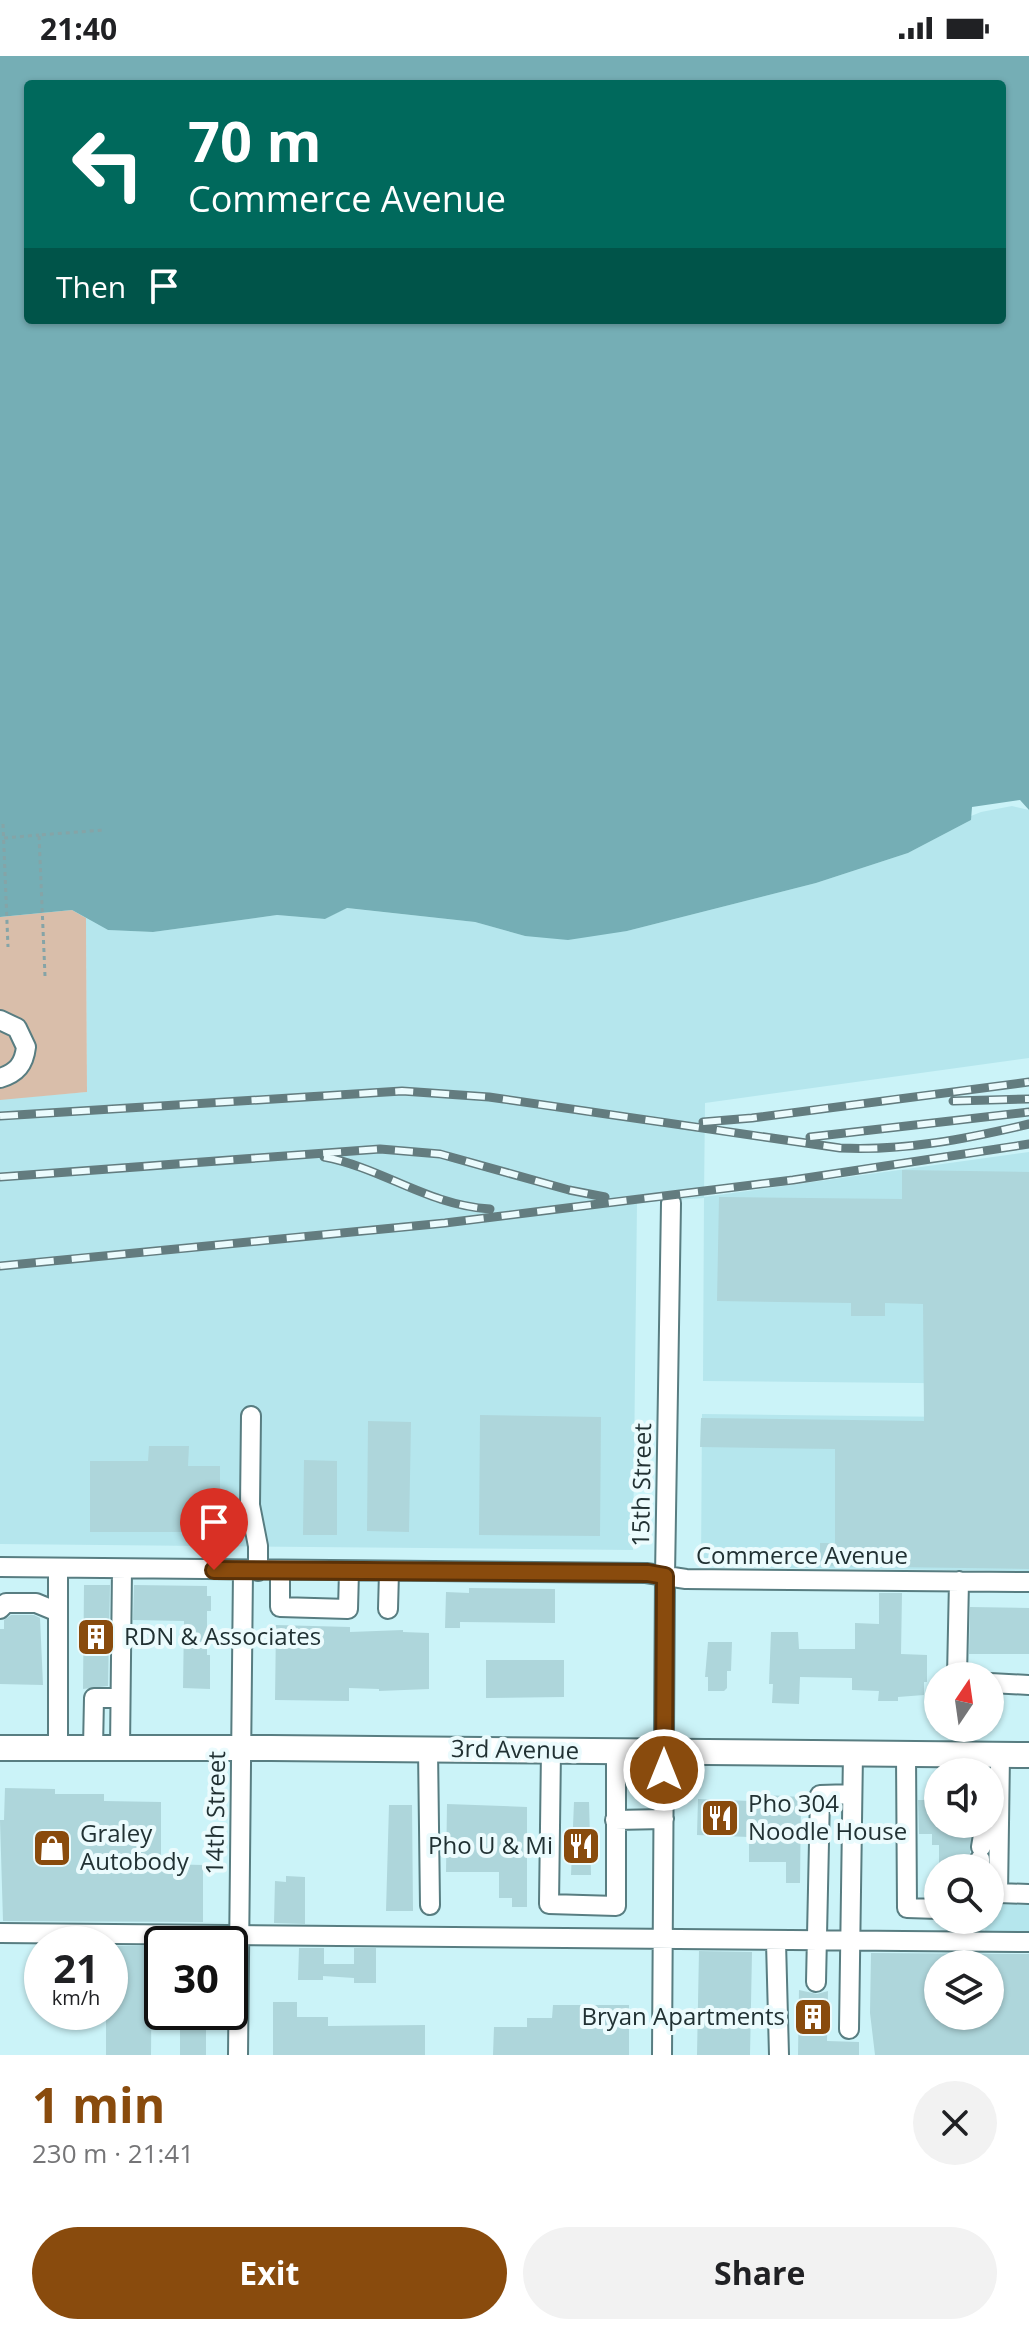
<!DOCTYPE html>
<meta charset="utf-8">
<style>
:root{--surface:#fff;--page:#f2f2f2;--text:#202124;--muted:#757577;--accent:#894b0d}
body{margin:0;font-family:"Open Sans",sans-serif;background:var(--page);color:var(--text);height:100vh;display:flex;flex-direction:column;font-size:30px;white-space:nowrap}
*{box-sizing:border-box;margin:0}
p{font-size:26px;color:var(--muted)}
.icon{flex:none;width:44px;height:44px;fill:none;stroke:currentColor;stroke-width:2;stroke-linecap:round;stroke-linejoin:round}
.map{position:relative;height:1999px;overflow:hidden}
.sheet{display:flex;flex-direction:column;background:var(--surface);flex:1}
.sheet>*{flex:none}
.guide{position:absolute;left:24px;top:24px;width:982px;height:244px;border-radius:8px;box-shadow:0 2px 6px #0004;background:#00695c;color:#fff;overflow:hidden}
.needle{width:52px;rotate:13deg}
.tools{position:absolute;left:924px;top:1606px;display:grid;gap:16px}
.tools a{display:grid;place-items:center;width:80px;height:80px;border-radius:50%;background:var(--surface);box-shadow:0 2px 6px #0004;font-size:40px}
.speed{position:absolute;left:24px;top:1870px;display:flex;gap:16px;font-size:40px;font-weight:700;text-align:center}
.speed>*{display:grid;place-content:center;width:104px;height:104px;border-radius:50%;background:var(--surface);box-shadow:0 2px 6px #0004;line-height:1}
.speed small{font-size:20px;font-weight:400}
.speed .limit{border:4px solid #111;border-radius:12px;background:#fff;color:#111}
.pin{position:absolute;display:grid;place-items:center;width:68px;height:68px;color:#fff;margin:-82px -34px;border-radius:50% 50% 50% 0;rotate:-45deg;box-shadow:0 0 8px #0007}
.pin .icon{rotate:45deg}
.me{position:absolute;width:88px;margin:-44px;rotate:0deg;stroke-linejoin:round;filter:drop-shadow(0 0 6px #0008)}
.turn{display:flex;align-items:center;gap:28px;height:168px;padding:0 32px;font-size:36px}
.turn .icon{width:104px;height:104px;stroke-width:2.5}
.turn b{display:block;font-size:56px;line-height:68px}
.then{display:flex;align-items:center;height:76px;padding:0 32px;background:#0003;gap:16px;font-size:30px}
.round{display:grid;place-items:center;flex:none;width:84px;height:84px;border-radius:42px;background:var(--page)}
.overview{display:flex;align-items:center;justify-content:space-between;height:136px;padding:0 32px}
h1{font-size:48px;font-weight:700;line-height:60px;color:var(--accent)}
.cta{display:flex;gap:16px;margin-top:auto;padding:16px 32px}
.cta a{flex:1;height:92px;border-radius:48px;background:var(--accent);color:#fff;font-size:32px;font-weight:700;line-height:92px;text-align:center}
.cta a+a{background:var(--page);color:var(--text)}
.status{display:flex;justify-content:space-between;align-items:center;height:56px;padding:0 40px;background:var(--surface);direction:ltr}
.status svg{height:22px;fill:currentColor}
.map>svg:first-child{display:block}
</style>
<div class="status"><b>21:40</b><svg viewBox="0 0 49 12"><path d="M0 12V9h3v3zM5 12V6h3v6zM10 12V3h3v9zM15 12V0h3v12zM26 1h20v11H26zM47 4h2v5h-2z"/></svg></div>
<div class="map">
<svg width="1029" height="1999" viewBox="0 0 1029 1999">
<rect width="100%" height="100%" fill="#cbf3f8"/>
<!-- built -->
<path fill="#b5e6ed" d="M1012 750 1029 754V1002L705 1047 704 1141 1029 1096V1328L703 1325 704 1142 637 1147 633 1494 0 1488V1043L87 1036 86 862 108 874 153 876 277 859 325 863 346 852 475 866 525 880 627 875 816 827 908 797 971 764V760L981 756Z
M702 1358 1029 1362V1515L701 1511Z
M990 1848 1029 1849V1879L985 1878 986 1864H990Z"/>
<!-- green -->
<path fill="#d9beaa" d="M72 854 86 862 87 1036 0 1044V861Z"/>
<!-- water -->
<path fill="#75aeb5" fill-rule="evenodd" d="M0 0H1029V754L1020 744 972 751 971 764 908 797 816 827 627 875 568 884 525 880 475 866 347 852 325 863 277 859 153 876 108 874 72 854 0 861ZM28 28H1002V264H28Z"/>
<!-- building -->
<path fill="#aed6db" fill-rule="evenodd" d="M902 1114 1029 1116V1513L820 1510V1487H835V1393L700 1391 701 1362 924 1365 923 1248 885 1247V1260H851V1247L717 1245 719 1141 902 1143Z
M480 1359 601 1361 600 1480 479 1479Z
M368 1365 411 1366 409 1476 367 1475Z
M149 1390H189L188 1410H220V1476H90V1405H148Z
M304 1404 337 1405V1479H303Z
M84 1529H110L108 1630 83 1633Z
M134 1529 207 1530V1540H211V1555H207V1599H210V1633L183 1632 184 1565 133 1564Z
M469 1532 555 1533V1567L460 1566V1572H445L446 1536 469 1537Z
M879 1537H902L901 1598 927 1599V1626H924V1639L898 1641V1645H878L879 1635 852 1634V1622L800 1621 799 1648 772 1647 773 1628H769L771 1576H798L799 1593H855V1567L879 1568Z
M970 1551 1029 1552V1598H969Z
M11 1559H34L40 1562 43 1629 0 1628V1573H4V1564Z
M276 1569 350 1571V1576L403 1574V1576L429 1577V1633L379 1635V1633L349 1632V1645L275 1644Z
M708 1586H732L731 1615H727V1632L724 1635H708V1621H705Z
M486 1604H564V1641L486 1642Z
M5 1732 55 1733V1738H104V1745L161 1746V1808L203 1809V1866L3 1865 0 1764H4Z
M750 1738 801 1741 800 1827H786V1806H749V1781L697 1779 698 1743 750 1745Z
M918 1744H933V1748H938V1768H974L968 1812H939V1789H932V1778H919Z
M574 1746H589L591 1819H571Z
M447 1748 527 1751V1851H512V1842H499V1816H446Z
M389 1749H412L413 1855H386Z
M286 1820 305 1821V1868L274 1867 275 1825 286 1826Z
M110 1890H152L151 1999H106V1956H110Z
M299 1892H324V1908H354V1892H376V1927H354V1922L323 1920V1924H298Z
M699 1895 752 1896 750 1999H697Z
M871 1897 1029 1898V1999H875L870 1957ZM938 1908H990V1960H938Z
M799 1934 817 1938 828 1935 827 1985 859 1986V1999H798Z
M273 1946H297V1961H328V1970L425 1969V1999H273Z
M553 1949H629V1999H493L494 1971H527V1962H552Z
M180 1956H206V1999H180Z"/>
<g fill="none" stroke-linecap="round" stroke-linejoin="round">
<defs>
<path id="minor" d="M0 964 17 972 26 991C24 1008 17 1017 0 1022
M251 1360 250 1449 258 1490V1515
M0 1511 646 1517 686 1523 1029 1526
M280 1515V1551L348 1553 349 1515
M0 1553 6 1547H36L58 1556
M388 1553 389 1516
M957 1620 959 1525
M990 1627 1029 1629
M93 1692 94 1642H120
M120 1692 122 1513
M58 1693V1512
M428 1693 430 1849
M551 1694 549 1848 616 1850V1695
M906 1698 907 1852 938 1853
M615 1764 664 1763
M981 1791 984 1773 989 1768
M980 1812V1803
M998 1837 1029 1838
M990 1845 998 1837 1000 1699
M0 1877 1029 1886
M776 1886 779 1999
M816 1926 820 1739 852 1738
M849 1973 853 1697
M238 1999 243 1515
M662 1999 665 1520 671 1147"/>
<path id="major" d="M0 1692H271L1029 1699"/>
</defs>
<!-- minor casing -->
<use href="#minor" stroke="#587d81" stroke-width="22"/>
<!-- major casing -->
<use href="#major" stroke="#587d81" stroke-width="28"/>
<!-- path -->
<path stroke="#85a4a7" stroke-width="3" stroke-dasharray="4 4" stroke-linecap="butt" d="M3 768 8 891
M4 782 39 779
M45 920 39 779 104 774"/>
<!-- minor -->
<use href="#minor" stroke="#fff" stroke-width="18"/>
<!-- major -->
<use href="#major" stroke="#fff" stroke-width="24"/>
<defs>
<path id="rail" d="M953 1045 1029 1043
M0 1060 402 1035 489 1041 840 1092C905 1095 966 1083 1029 1068
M703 1066 752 1062 1029 1026
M810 1081 1029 1056
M324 1101C383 1112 427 1149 490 1153
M0 1121 380 1093 440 1098 569 1134 605 1141
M0 1210 445 1167 793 1124 1029 1088"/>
</defs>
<!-- rail casing -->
<use href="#rail" stroke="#637c7f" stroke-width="9"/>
<!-- rail -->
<use href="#rail" stroke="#ebfbfd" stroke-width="6" stroke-dasharray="18" stroke-linecap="butt"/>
</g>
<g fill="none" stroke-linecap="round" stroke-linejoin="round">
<defs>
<path id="route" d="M214 1514 648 1517 665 1520 664 1714"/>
</defs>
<!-- route casing -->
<use href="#route" stroke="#593108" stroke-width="20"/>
<!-- route -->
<use href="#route" stroke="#894b0d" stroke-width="14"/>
</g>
<!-- icons -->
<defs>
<symbol id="building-square" viewBox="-11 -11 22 22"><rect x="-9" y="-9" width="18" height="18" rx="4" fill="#894b0d" stroke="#ebfbfd"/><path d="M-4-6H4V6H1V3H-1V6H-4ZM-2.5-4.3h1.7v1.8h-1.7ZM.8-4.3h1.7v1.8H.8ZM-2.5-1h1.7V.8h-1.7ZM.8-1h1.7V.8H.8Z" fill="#fff"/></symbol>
<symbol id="restaurant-square" viewBox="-11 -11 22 22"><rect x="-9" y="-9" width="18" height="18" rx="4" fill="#894b0d" stroke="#ebfbfd"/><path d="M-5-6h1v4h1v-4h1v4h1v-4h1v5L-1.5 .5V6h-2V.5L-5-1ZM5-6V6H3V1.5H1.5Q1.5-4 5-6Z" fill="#fff"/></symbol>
<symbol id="shop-square" viewBox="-11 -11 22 22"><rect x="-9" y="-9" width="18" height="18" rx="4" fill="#894b0d" stroke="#ebfbfd"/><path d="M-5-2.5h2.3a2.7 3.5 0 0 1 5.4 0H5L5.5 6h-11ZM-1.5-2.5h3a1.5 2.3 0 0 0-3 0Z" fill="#fff"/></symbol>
</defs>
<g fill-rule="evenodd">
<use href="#building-square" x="74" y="1559" width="44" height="44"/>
<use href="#restaurant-square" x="698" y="1740" width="44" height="44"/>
<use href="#restaurant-square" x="559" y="1768" width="44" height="44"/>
<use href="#shop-square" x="30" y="1770" width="44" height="44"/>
<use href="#building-square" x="791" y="1939" width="44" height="44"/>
</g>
<g text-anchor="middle" stroke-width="8" stroke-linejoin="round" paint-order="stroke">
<!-- street labels -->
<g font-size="24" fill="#213133" stroke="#ebfbfd">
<text transform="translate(642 1429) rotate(-89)" y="8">15th Street</text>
<text x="802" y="1508">Commerce Avenue</text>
<text transform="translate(515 1694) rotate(1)" y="8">3rd Avenue</text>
<text transform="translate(216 1757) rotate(-89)" y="8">14th Street</text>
</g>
<!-- poi labels -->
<g font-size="24" fill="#213133" stroke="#ebfbfd" text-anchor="start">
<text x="124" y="1589">RDN &amp; Associates</text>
<text x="748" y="1756">Pho 304<tspan x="748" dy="28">Noodle House</tspan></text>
<text x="80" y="1786">Graley<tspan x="80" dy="28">Autobody</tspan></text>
<text x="553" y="1798" text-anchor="end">Pho U &amp; Mi</text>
<text x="785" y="1969" text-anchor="end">Bryan Apartments</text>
</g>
</g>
</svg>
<div class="tools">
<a><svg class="needle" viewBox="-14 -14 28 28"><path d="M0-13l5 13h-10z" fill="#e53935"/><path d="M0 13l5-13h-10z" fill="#757577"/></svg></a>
<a><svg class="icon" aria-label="sound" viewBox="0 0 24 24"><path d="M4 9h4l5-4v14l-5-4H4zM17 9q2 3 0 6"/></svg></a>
<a><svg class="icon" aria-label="search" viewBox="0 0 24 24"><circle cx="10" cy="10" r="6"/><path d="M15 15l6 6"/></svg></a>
<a><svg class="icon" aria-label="layers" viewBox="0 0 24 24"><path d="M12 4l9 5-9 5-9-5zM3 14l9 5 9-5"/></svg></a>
</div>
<div class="speed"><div>21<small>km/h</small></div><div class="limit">30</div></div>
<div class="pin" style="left:214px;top:1514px;background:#d93025"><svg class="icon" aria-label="arrive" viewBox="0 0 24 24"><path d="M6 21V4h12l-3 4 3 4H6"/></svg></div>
<svg class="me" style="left:664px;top:1714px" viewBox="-20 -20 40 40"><circle r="17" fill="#894b0d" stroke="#fff" stroke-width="3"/><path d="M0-11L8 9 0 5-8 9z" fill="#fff"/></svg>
<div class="guide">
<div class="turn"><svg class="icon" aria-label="left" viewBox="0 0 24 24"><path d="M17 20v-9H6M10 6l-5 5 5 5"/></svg><div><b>70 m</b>Commerce Avenue</div></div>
<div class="then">Then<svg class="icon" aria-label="arrive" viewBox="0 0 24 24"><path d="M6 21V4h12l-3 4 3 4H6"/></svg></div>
</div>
</div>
<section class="sheet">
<div class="overview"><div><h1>1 min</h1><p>230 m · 21:41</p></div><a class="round"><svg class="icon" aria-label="close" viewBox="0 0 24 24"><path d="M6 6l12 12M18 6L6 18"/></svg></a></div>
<div class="cta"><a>Exit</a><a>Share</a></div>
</section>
